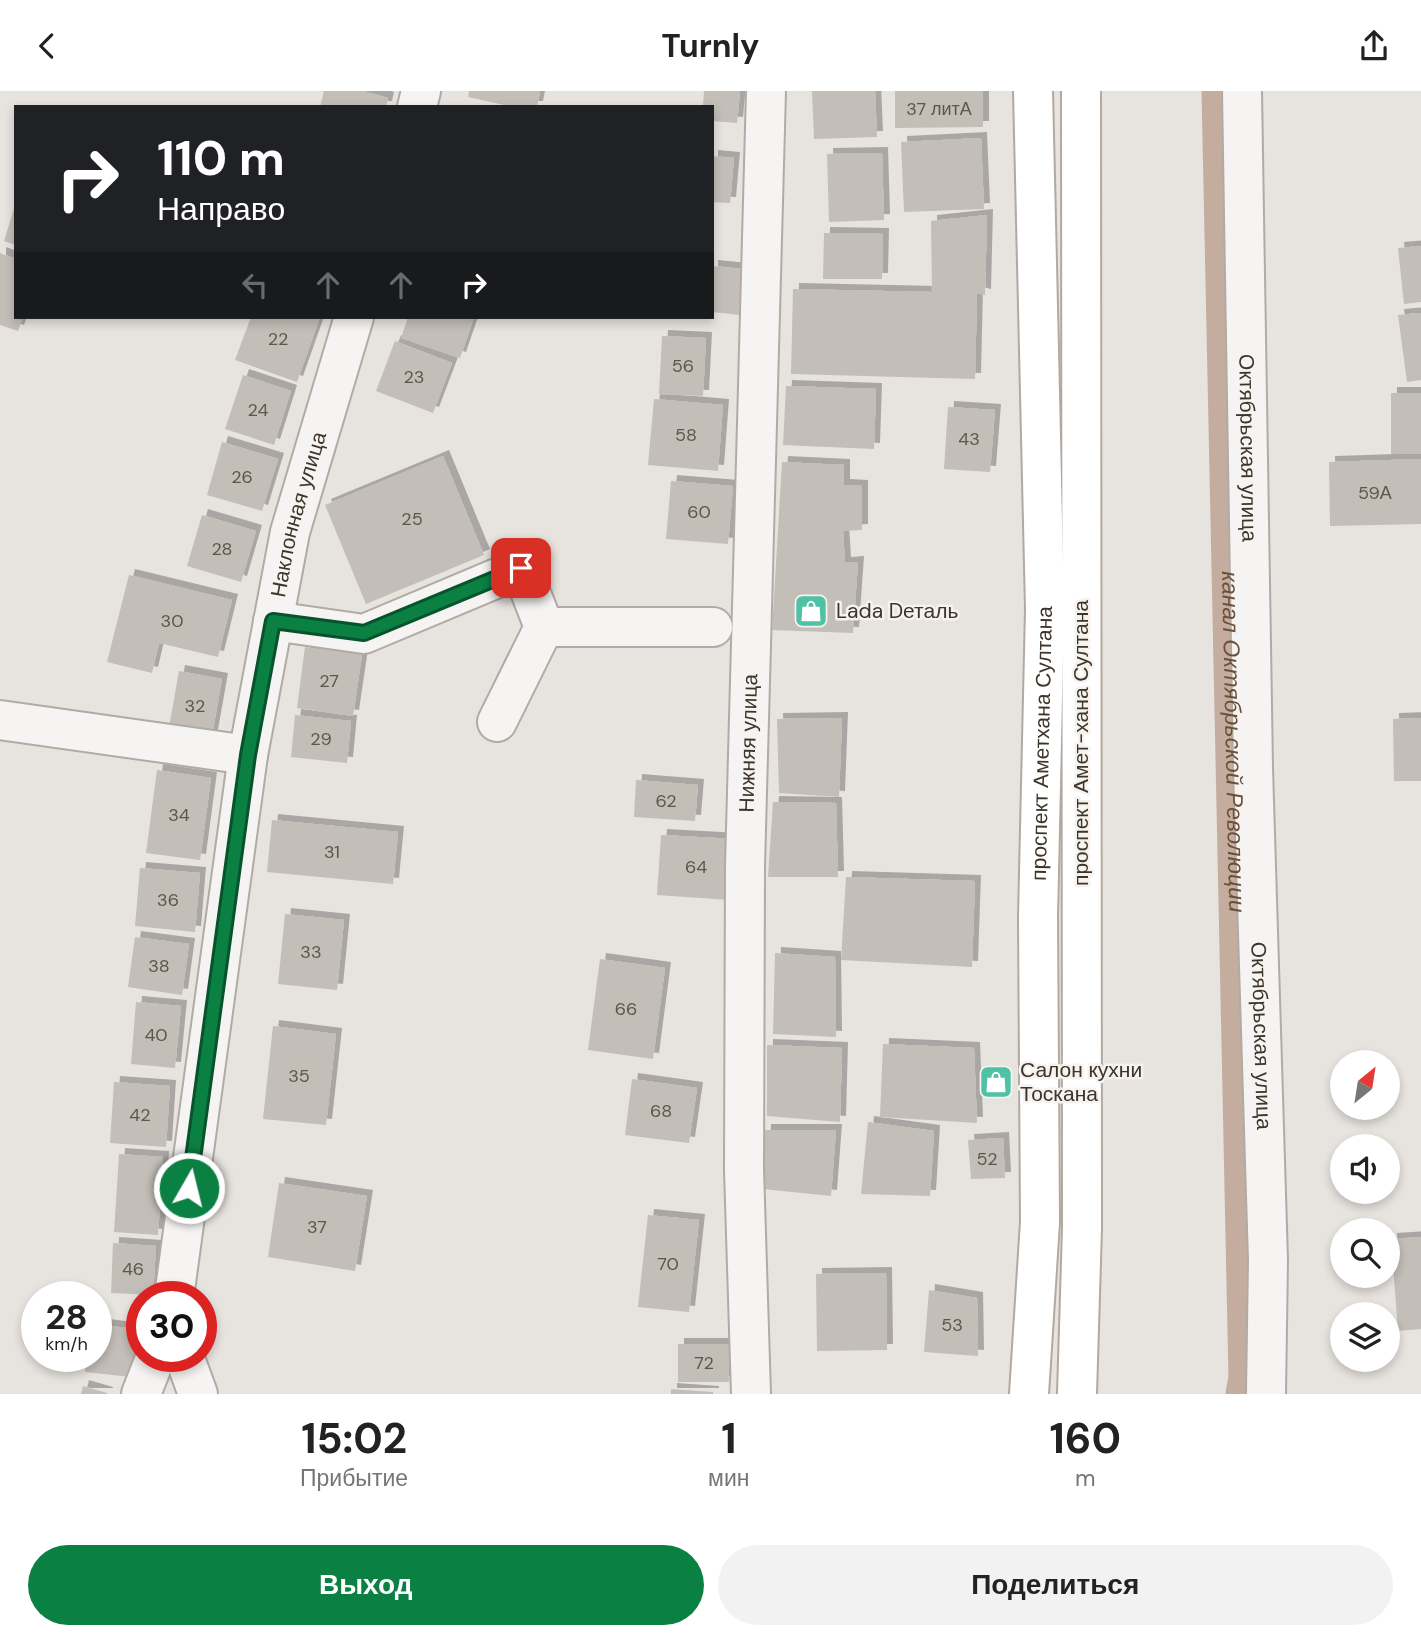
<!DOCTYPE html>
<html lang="ru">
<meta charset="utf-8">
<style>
:root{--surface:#fff;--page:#f2f2f2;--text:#222;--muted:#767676;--accent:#0b8043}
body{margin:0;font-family:"DM Sans",sans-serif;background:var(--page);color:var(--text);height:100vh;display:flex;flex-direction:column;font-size:26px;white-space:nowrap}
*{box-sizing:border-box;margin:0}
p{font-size:23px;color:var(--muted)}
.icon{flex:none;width:38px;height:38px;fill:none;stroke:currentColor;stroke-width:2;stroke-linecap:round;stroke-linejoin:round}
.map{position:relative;height:1303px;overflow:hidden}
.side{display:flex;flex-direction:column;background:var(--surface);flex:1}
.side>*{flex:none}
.guide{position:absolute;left:14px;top:14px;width:700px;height:214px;border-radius:0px;box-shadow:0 4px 10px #0003;background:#202124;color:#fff;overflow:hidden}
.needle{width:46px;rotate:30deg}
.buttons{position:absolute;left:1330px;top:959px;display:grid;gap:14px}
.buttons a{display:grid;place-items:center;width:70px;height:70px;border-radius:50%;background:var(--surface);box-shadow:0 4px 10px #0003;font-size:35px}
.speed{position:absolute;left:21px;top:1190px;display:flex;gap:14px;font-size:35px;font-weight:700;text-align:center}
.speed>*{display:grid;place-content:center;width:91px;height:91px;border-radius:50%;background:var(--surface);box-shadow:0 4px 10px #0003;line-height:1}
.speed small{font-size:18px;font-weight:400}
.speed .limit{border:10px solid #d22;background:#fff;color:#111}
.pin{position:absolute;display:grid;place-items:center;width:60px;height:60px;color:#fff;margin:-30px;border-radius:14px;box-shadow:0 4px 10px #0006}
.me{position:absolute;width:77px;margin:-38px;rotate:8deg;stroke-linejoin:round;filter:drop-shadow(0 0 5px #0008)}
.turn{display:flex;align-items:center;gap:24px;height:147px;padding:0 28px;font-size:32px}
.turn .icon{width:91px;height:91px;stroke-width:2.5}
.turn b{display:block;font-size:49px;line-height:60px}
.lanes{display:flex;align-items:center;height:66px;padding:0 28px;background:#0003;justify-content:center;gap:35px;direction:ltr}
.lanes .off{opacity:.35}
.eta{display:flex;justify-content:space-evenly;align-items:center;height:119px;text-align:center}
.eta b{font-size:42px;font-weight:700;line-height:49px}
.button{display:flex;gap:14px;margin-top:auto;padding:14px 28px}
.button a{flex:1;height:80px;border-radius:42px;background:var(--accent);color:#fff;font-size:28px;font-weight:700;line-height:80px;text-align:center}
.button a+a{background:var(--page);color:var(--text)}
header{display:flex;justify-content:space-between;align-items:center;height:91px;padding:0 28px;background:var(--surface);font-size:32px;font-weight:700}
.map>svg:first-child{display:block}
</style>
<header><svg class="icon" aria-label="back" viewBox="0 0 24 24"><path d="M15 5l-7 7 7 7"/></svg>Turnly<svg class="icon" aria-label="share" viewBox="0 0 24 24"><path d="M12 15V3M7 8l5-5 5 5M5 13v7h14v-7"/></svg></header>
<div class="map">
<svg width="1421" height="1303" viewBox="0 0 1421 1303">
<defs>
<filter id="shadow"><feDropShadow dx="6" dy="-6" stdDeviation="0" flood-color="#0004"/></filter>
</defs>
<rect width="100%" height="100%" fill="#e7e3df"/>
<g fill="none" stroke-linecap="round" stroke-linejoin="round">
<!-- canal -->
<path stroke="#c4ad9e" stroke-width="37" id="s1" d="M1220 0 1247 1287 1244 1303"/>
</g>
<!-- building -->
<path fill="#c3beb7" filter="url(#shadow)" d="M324 0H363L388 7 386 16H320Z
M469 0H540L537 16H514L468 6Z
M704 0H740L737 32 712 30V16H703Z
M812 0H875L877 46 814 48Z
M895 0H983V36L895 37Z
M981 47 984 118 904 121 901 51Z
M882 62 884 129 829 131 827 63Z
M712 65 734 67 730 112 712 111Z
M15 114H16V154L4 150Z
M987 124 985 204 977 202 975 288 791 283 793 198 932 201 931 130Z
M824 142 883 143 882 188H823Z
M1421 155V211L1404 213 1398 157Z
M0 162 16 168V226H23L18 240 0 234Z
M712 175 743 178 740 224 712 221Z
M1421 222V289L1407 291 1398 224Z
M251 226H320L297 291 235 269Z
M408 226H474L460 267 401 247Z
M662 245 706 247 703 305 659 303Z
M395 250 452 272 433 322 376 300Z
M243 284 291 300 274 354 225 338Z
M786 295 876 298 874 358 783 354Z
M1391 302H1421V363H1391Z
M654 308 723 314 718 380 648 374Z
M948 316 995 319 990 381 944 378Z
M222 351 278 368 262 420 207 404Z
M443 365 484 464 366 513 325 414Z
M1421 368V433L1330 435 1329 371Z
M782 371 844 374V394L862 395V439L843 440 845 472 858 471 853 542 772 539Z
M671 390 733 395 728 453 666 448Z
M202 424 256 440 241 491 187 475Z
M129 484 232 509 218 566 159 552 152 582 107 571Z
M305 556 362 564 353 625 297 617Z
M179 580 222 588 211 650 168 642Z
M295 624 351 630 347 672 291 666Z
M842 627 839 706 779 702 777 628Z
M1421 627V690H1394L1393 628Z
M157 679 211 687 200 769 146 762Z
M636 689 698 694 695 730 634 726Z
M773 711 836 712 838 786H768Z
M272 729 398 741 393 793 267 781Z
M661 744 734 748 730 809 657 804Z
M140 777 200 782 195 841 135 835Z
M846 786 975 790 972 876 841 869Z
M285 823 344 829 337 899 278 893Z
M135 846 189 853 182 904 128 896Z
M775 862 835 866 836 946 773 943Z
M600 868 665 877 653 968 588 959Z
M136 911 181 915 175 977 131 973Z
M273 935 336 943 326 1034 263 1028Z
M883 953 974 957 977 1032 880 1026Z
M767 954 842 957 840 1031 767 1025Z
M632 988 697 997 689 1052 625 1044Z
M114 991 170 995 166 1056 110 1052Z
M868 1031 934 1040 930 1105 861 1103Z
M765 1039H836L831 1105 763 1098Z
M1003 1047 1005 1087 971 1088 968 1049Z
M119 1063 163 1066 158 1144 114 1141Z
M279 1092 367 1105 355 1180 268 1166Z
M648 1124 699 1129 689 1221 638 1216Z
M1421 1146V1238L1398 1240 1391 1148Z
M113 1152 156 1155 153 1204 111 1202Z
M886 1182 887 1259 817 1260 816 1183Z
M929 1199 977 1207 978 1265 924 1261Z
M96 1233 142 1239 140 1287 85 1281 87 1265H96Z
M678 1253H729V1291H678Z
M83 1295 107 1302V1303H81Z
M671 1298 713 1301V1303H671Z"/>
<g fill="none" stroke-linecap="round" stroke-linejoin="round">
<defs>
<g id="minor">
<path id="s2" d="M1242 0 1253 677 1268 1169 1266 1303"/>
<path d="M417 16 421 0"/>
<path d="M273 530 364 543 521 477 544 536 497 631"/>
<path d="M544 536H713"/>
<path d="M0 629 248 664"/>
<path id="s3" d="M174 1206 248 664 290 441 354 226"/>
<path d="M184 1265 198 1303"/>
<path d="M141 1303 156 1265"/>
<path id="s4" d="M751 1303 744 1079 745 775 766 0"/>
</g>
<g id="major">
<path id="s5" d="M1029 1303 1040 1131 1038 826 1045 518 1033 0"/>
<path d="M1077 1303 1082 1137 1081 0"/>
</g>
</defs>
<!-- minor casing -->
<use href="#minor" stroke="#b1aba5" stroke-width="42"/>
<!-- major casing -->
<use href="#major" stroke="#b2a9a0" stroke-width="42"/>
<!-- minor -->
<use href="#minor" stroke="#f6f4f2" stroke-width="38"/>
<!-- major -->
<use href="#major" stroke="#fff" stroke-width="38"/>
</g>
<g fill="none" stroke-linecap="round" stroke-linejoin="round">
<defs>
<path id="route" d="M189 1097 248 664 273 530 364 542 521 477"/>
</defs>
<!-- route casing -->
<use href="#route" stroke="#07532c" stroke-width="18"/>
<!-- route -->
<use href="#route" stroke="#0b8043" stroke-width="12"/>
</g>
<!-- icons -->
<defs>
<symbol id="shop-square" viewBox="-11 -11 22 22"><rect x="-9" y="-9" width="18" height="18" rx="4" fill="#4fc1a4" stroke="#f5f2ef"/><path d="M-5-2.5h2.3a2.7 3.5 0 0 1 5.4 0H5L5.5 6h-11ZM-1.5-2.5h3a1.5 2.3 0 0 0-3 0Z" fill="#fff"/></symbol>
</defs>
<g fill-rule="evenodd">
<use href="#shop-square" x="792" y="501" width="38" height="38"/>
<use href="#shop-square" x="977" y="972" width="38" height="38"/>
</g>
<g text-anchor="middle" stroke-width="5" stroke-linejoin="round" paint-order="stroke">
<!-- number labels -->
<g font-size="18" fill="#5e564d">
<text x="939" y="24">37 литА</text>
<text x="278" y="254">22</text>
<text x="683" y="281">56</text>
<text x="414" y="292">23</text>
<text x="258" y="325">24</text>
<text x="686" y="350">58</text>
<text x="969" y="354">43</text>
<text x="242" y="392">26</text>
<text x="1375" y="408">59А</text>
<text x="699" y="427">60</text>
<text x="412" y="434">25</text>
<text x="222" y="464">28</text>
<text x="172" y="536">30</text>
<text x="329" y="596">27</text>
<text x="195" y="621">32</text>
<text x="321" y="654">29</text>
<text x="666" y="716">62</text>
<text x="179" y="730">34</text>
<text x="332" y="767">31</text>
<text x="696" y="782">64</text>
<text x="168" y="815">36</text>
<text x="311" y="867">33</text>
<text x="159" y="881">38</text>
<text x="626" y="924">66</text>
<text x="156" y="950">40</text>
<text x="299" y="991">35</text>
<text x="661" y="1026">68</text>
<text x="140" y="1030">42</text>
<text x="987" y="1074">52</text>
<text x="317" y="1142">37</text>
<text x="668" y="1179">70</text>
<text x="133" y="1184">46</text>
<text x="952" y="1240">53</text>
<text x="704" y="1278">72</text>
</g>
<!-- street labels -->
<g font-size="21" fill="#3d342a" stroke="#f5f2ef">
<text dy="7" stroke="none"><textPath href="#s2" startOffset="357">Октябрьская улица</textPath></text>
<text dy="7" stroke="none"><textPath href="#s3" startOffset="793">Наклонная улица</textPath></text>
<text dy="7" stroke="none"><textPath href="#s4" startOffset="651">Нижняя улица</textPath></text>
<text dy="7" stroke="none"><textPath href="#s5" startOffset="651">проспект Аметхана Султана</textPath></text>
<text transform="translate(1081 652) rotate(-90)" y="7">проспект Амет-хана Султана</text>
<text dy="7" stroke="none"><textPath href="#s2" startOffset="945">Октябрьская улица</textPath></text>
</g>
<!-- poi labels -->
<g font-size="21" fill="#3d342a" stroke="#f5f2ef" text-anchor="start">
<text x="836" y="527">Lada Dеталь</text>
<text x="1020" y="986">Салон кухни<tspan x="1020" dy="24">Тоскана</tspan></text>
</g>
<!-- water labels -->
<g font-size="23" font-style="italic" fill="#6d4f38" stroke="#f5f2ef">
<text dy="8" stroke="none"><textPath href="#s1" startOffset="651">канал Октябрьской Революции</textPath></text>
</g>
</g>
</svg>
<div class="buttons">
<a><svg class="needle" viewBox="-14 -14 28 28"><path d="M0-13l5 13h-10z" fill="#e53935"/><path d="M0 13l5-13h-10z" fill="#767676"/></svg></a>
<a><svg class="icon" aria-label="sound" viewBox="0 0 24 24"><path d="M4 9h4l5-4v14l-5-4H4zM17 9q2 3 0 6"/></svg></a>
<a><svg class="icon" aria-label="search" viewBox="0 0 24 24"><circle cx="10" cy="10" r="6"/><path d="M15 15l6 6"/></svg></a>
<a><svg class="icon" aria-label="layers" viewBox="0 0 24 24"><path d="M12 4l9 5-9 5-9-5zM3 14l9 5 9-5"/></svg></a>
</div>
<div class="speed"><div>28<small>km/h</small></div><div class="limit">30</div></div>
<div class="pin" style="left:521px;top:477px;background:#d93025"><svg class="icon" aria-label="arrive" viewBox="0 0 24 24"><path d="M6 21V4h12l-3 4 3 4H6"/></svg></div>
<svg class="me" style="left:189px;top:1097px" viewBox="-20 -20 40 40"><circle r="17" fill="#0b8043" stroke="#fff" stroke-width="3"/><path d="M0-11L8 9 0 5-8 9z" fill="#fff"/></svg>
<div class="guide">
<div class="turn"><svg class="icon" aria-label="right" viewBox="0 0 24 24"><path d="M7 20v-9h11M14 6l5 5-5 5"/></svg><div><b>110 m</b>Направо</div></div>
<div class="lanes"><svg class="icon off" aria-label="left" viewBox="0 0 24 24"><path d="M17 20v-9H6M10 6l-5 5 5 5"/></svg><svg class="icon off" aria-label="ahead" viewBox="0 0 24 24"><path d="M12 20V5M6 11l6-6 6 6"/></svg><svg class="icon off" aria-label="ahead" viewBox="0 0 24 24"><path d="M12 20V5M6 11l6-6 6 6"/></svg><svg class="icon" aria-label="right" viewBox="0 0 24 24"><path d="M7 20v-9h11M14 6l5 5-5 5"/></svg></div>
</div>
</div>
<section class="side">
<div class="eta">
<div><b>15:02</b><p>Прибытие</p></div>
<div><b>1</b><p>мин</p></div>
<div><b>160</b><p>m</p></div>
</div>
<div class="button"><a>Выход</a><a>Поделиться</a></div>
</section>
